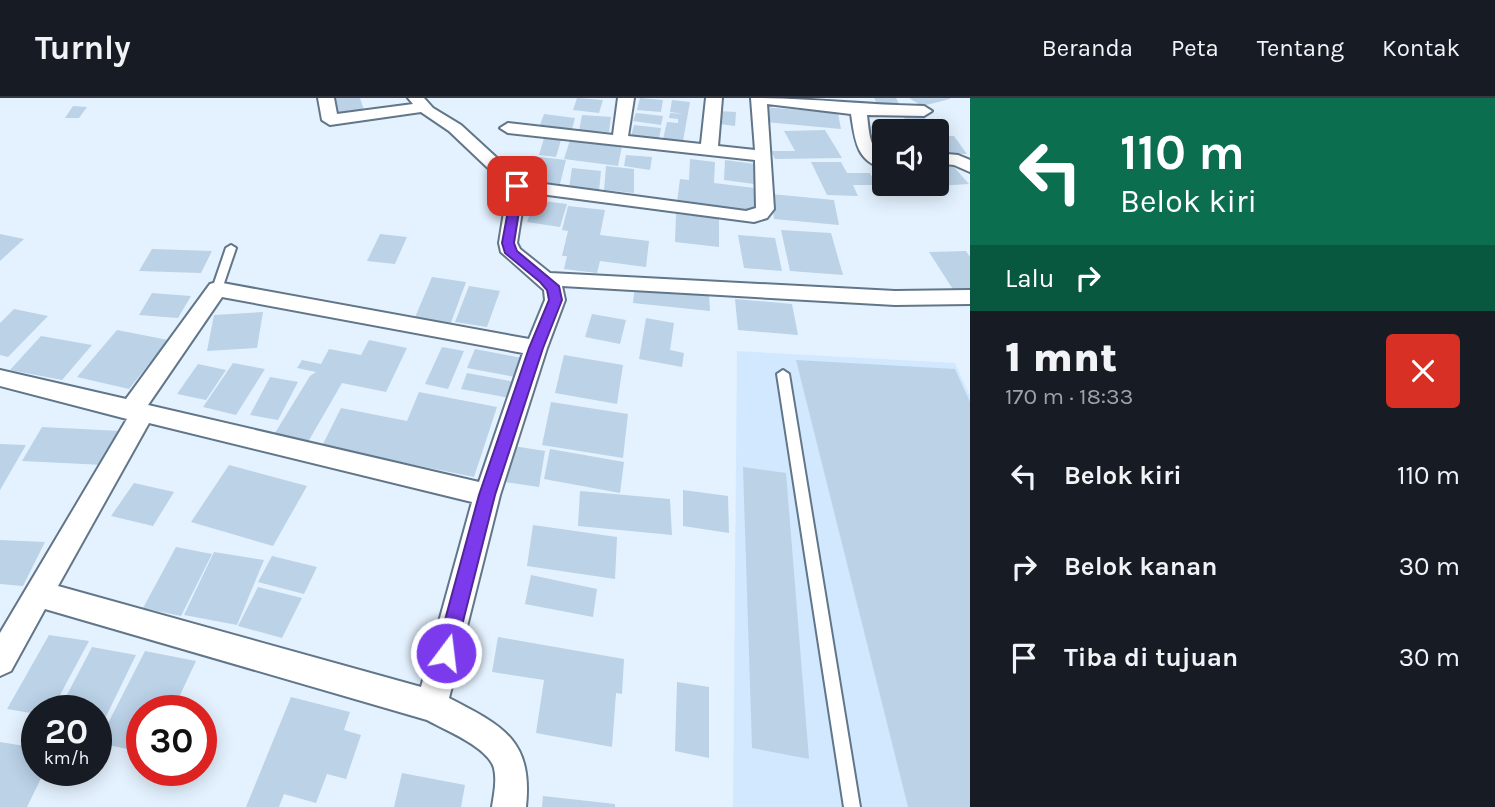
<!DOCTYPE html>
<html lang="id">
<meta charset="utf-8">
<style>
:root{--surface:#171b24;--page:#242831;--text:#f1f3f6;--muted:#9ea1a6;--line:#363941}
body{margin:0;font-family:Karla,sans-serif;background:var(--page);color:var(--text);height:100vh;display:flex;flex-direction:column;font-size:26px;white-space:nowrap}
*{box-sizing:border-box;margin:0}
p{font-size:23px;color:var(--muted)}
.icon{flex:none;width:38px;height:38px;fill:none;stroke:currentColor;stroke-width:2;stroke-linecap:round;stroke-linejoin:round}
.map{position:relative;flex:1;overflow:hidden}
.sheet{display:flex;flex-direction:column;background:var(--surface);width:525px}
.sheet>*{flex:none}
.top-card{background:#0b6e4f;color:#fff;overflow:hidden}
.buttons{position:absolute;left:872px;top:21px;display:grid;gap:14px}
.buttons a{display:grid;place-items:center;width:77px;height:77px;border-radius:7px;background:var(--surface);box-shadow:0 4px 18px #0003;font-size:35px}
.speed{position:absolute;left:21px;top:597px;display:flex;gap:14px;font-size:35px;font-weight:700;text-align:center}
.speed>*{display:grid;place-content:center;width:91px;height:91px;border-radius:50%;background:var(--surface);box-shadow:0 4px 18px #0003;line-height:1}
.speed small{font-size:18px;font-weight:400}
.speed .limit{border:10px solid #d22;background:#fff;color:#111}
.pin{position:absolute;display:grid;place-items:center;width:60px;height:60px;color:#fff;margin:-30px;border-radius:14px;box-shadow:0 4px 10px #0006}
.me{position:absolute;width:77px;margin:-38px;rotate:15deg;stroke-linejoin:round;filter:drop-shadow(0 0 5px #0008)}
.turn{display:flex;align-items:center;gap:24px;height:147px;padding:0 35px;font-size:32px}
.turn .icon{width:91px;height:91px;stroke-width:2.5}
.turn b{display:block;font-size:49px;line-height:60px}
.then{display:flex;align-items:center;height:66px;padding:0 35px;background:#0003;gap:14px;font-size:26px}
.round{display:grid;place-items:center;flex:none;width:74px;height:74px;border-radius:7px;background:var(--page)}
.summary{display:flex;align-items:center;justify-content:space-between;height:119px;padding:0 35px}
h1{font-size:42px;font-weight:800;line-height:52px}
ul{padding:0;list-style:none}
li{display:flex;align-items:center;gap:21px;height:91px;padding:0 35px}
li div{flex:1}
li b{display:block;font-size:26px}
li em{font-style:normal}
header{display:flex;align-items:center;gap:42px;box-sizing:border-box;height:98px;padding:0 35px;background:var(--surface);border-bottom:2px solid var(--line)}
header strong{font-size:33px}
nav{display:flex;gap:38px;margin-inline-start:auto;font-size:24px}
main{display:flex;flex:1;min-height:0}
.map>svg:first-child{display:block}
</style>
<header>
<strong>Turnly</strong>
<nav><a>Beranda</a><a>Peta</a><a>Tentang</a><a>Kontak</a></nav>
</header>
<main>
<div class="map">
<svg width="970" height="709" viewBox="0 0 970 709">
<rect width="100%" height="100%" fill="#e4f2ff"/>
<!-- built -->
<path fill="#d1e8fe" d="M737 253 955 265 970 298V709H733Z"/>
<!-- building -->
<path fill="#bbd2e7" d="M332 0H360L365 15 337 18Z
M577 0 603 2 599 15 573 12Z
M640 0 663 2 661 14 637 12Z
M874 0H896L901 9 878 8Z
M909 0H950V1L922 8Z
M672 2 690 4 683 43 663 41 667 24 678 25V21L669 20 670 15 685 16 670 14Z
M73 8 87 9 79 20H65Z
M763 9 838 15 841 31 765 24Z
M720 13 736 14 735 28 719 26Z
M636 15 663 18 661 27 633 23Z
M544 16 575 20 572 31 540 27Z
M902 16 923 17 931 32 910 31Z
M582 17 611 19 609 34 579 33Z
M634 27 661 30 659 41 631 38Z
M868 28H902L905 33H884V37H873Z
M825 32 842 60 775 61 771 53H795L784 33Z
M936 38H954L967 56H936Z
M544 40 561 42 556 59 539 57Z
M868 41H884V59H879Z
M570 42 622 48 618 68 564 61Z
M626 57 652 59 650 72 624 68Z
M540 59 566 62 560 86 532 83Z
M690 61 715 64 714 85 755 90V113L677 104 680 81 689 82Z
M725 62 755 66 754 86 724 82Z
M811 64H841L847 75H870L876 87H853L858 98 827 97Z
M952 67 969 86 920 89 917 86H936V68Z
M606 68 634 71V95L604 92Z
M572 70 601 73 599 93 569 90Z
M771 96 834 102 839 127 774 121Z
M535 102 567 106 560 129 527 124Z
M568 108 605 112 600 137 649 143 646 169 600 163 597 175 564 171 567 158H562L568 133 562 132Z
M676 116 719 120V149L675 144Z
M781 132 831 135 843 177 790 173Z
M0 136 24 141 0 163Z
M380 136 407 139 395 166 367 163Z
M738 137 775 140 782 173 744 170Z
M152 151 212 153 201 175 139 173Z
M966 153 970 159V193H954L929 154Z
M432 179 466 184 449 230 413 224Z
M635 187 709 196 710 213 633 205Z
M469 188 500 193 487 229 455 224Z
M152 195 191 198 178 220 139 217Z
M735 201 792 206 798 237 738 232Z
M14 211 48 218 8 259 0 257V225Z
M263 214 257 250 207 253 214 217Z
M592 216 626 222 620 246 585 239Z
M646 220 674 225 670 252 684 255 682 269 639 261Z
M117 232 168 242 129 291 77 279Z
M41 238 92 247 62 282 10 272Z
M369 242 407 250 386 294 342 285 308 344 275 335 310 278 316 274 297 270 302 262 321 266 329 251 361 257Z
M442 249 464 253 448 291 425 286Z
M475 251 522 260 515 279 467 270Z
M564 257 623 267 617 306 555 295Z
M796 262 955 271 970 304V709H908Z
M233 265 265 271 236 317 203 309Z
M198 266 226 272 206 302 177 296Z
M467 275 520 285 515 301 461 291Z
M270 279 298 284 278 322 250 317Z
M419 294 497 309 474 379 322 348 341 310 407 323Z
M551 304 628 316 623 360 542 347Z
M42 329 121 333 104 367 22 363Z
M0 346 26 347 0 392Z
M513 348 545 353 539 389 505 384Z
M550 351 624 364 620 395 544 381Z
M229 367 307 388 273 448 191 424Z
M743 369 786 375 809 661 752 650Z
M134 385 174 394 153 428 111 418Z
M683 392 728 398 729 435 683 428Z
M580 393 670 401 672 437 578 428Z
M533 427 617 439 615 481 527 468Z
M0 442 45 444 23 488 0 486Z
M176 449 212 456 181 518 143 510Z
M214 454 264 462 237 527 184 517Z
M272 458 317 469 304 496 258 484Z
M531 477 597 491 593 519 525 506Z
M258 489 302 500 282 540 238 528Z
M49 537 89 543 52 612H37V616L7 611Z
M498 539 624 561 622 596 616 595 612 649 536 635 544 582 492 574Z
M92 549 136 557 96 639V612H59Z
M145 553 196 563 173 612H142V654L98 645Z
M677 584 709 589V660L675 653Z
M291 599 350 614 344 632 361 637 346 681 327 676 316 705 284 696 279 709H246Z
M0 644 37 650V672H45L27 709H0Z
M402 675 465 687 461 709H394Z
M543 698 615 706V709H542Z"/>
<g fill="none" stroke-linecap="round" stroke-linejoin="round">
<defs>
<path id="service" d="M231 147 236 150 222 191 221 193H213L212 191 226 150Z
M783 272 789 276 860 709H844L777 276Z"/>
<path id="minor" d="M318 0H334L337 16 413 6 408 0H424L433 10 461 27 522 83 746 113 756 110 755 62 508 35 500 30 508 25 613 37 618 0H634L628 38 701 46 706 0H722L718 48 755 52 751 0C809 0 866 7 924 8L932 13 924 18 867 17C869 32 869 52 884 60V70C856 64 855 41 851 16L767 6 774 111 767 120 754 124 525 94 517 145 520 151 550 175 895 193 970 192V206L895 207 562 188 565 202 547 250 500 397 449 600C503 628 533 642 526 709H492C494 696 497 683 494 670 488 649 445 632 427 622L45 511 11 573 0 578V535L127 321 0 288V272L126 301 210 186 217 184 529 241 545 202 544 192 501 154 499 145 508 89 449 33 421 14 330 27 322 22ZM222 199 523 255 479 384 148 307ZM149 325 472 404 421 589 58 488Z
M936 55 958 57 970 62V74L954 67 936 65Z"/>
</defs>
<!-- service casing -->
<use href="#service" stroke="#627689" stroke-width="4"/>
<!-- minor casing -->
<use href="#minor" stroke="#627689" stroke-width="4"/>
<!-- service -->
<use href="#service" fill="#fff" fill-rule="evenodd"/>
<!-- minor -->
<use href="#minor" fill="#fff" fill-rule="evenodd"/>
</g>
<!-- route -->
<path fill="#7c3aed" stroke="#51269a" stroke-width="2" d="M513 86 523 88 514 145 517 153 559 188 562 202 543 250 495 397 455 555 453 562 446 565 439 562 436 555 479 397 529 250 549 202 547 192 540 184 505 155 502 145Z"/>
</svg>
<div class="buttons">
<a><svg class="icon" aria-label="sound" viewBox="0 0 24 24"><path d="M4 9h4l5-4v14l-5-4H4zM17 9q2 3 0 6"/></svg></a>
</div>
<div class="speed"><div>20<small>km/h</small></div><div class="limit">30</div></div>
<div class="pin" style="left:517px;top:88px;background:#d93025"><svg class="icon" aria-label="arrive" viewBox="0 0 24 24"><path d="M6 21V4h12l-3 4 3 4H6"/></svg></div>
<svg class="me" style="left:446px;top:555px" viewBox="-20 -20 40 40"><circle r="17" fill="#7c3aed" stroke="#fff" stroke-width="3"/><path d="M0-11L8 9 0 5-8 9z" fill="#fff"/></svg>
</div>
<section class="sheet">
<div class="top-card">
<div class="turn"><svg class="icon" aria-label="left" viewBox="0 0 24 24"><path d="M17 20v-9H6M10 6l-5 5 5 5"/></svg><div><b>110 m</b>Belok kiri</div></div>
<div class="then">Lalu<svg class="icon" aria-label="right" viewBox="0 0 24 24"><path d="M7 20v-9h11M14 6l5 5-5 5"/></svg></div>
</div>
<div class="summary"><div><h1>1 mnt</h1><p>170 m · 18:33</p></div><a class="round" style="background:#d93025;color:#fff"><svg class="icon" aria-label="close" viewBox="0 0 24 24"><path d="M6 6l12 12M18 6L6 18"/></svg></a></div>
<ul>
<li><svg class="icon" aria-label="left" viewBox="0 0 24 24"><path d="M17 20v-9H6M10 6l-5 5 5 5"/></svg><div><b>Belok kiri</b></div><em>110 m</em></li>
<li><svg class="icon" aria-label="right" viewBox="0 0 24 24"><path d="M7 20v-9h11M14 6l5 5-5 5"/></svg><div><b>Belok kanan</b></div><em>30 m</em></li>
<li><svg class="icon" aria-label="arrive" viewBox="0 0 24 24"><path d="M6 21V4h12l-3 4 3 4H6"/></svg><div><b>Tiba di tujuan</b></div><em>30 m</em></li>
</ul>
</section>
</main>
